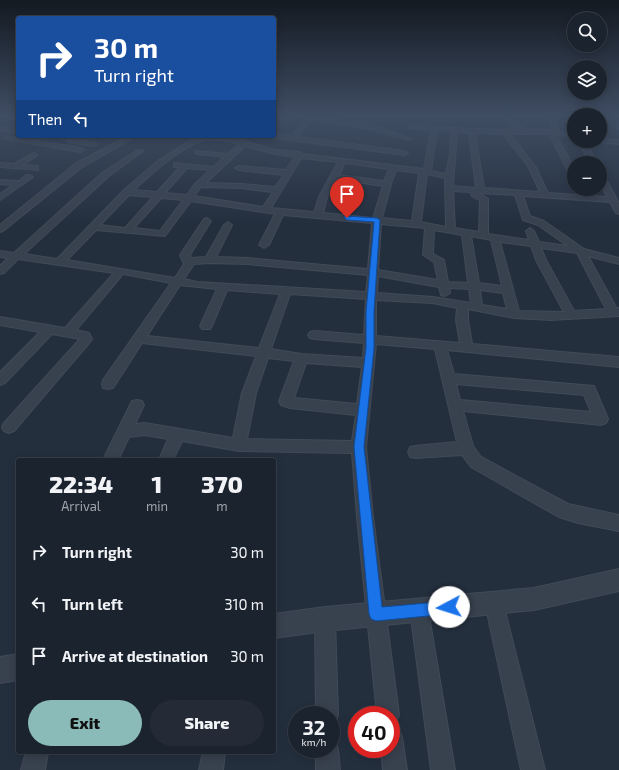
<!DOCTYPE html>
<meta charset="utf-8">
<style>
:root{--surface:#1b232e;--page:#242b36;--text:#f1f3f6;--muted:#a0a4aa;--line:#39404a;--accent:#8bbbb9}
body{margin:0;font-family:"Exo 2",sans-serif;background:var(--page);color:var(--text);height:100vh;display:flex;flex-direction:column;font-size:15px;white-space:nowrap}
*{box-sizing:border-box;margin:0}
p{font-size:13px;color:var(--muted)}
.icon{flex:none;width:22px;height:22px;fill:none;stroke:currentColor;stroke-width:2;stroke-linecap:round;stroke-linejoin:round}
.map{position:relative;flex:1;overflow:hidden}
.drawer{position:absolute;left:16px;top:458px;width:260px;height:296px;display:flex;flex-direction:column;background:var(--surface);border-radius:4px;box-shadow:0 2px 10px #0003,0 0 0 1px var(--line)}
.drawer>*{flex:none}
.banner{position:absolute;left:16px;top:16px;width:260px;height:122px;border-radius:4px;box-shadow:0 2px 10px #0003,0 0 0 1px var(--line);background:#1a4fa0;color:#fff;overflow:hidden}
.buttons{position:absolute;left:567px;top:12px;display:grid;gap:8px}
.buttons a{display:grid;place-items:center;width:40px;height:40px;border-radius:50%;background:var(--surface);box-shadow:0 2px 10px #0003,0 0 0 1px var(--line);font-size:20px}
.speed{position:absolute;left:288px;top:706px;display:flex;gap:8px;font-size:20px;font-weight:700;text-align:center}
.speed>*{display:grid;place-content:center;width:52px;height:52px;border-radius:50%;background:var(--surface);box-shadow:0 2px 10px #0003,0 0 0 1px var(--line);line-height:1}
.speed small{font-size:10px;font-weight:400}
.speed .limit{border:6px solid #d22;background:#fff;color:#111}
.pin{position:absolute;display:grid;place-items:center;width:34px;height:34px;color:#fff;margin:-41px -17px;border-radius:50% 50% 50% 0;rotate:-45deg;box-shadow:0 0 4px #0007}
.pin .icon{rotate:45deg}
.me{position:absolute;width:44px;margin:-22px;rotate:265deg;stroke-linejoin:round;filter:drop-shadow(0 0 3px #0008)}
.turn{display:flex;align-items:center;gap:14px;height:84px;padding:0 12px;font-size:18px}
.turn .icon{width:52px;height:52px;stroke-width:2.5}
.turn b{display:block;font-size:28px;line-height:34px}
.then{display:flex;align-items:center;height:38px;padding:0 12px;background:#0003;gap:8px;font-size:15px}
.eta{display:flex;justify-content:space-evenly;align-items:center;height:68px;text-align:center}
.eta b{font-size:24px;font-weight:800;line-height:28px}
.primary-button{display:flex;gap:8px;margin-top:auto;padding:8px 12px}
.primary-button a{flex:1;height:46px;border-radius:24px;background:var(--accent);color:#111;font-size:16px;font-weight:800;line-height:46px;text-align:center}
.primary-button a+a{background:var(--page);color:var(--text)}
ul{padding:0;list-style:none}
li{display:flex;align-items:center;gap:12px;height:52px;padding:0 12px}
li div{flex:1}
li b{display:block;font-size:15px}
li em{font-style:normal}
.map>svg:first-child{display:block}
</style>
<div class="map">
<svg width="619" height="770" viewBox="0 0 619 770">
<rect width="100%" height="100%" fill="#242f3e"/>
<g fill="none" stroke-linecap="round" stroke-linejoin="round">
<defs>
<path id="minor" d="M1 116H18V119L4 118Z
M287 116H293L285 124H281V122Z
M308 116 372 125 412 139 407 140 371 129 311 120 298 137 405 151 408 153 405 155 274 138 271 136H274V134L292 136Z
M499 116H505L526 129 552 130 549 116H555L559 131 574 132V136L556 135 574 168 573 175 569 173 549 134H510L535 166 548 193 607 197 600 183V174L604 176 619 203V214L616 213 610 202 523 196 530 216 544 221 584 249 619 258V264L588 256 617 309 619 308V316L551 320 514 318 468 309V320L472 344 619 357V367L447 350 454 374 594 386 608 419 606 423 601 425 463 411 473 446 481 457 568 504 619 515V531L578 523 559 517 471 467 462 455 415 458 410 457 408 452 410 447 415 446 457 442 435 349 376 344 366 447 373 517 399 715 396 723 391 725V715H377L357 517 352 453 239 451 182 441 173 460H159L168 439 145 435 129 437 118 460H103L132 401 137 400 142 401 144 405 135 424 145 423 233 438 242 393 256 356 142 343 113 388 108 389 103 388 102 384 103 380 171 283 123 274 76 330 89 333 92 339 90 342 14 431 9 433 4 431 2 427 4 423 80 339 52 334 5 383 0 385V372L40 332 0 325V317L65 328 114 273 18 259 4 273 0 274V266L8 258 0 257V251L14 253 103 172 138 150 143 151 109 176 24 254 57 259 124 190 159 160 191 140 201 136 231 137 275 150 300 152 303 154 424 169 431 130 410 128 408 127V125L472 129 518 130ZM437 130 451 131 450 154 446 174 431 171ZM457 132 469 133 476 188 453 186ZM475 133 503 134 528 166 540 192 484 188ZM205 139 230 141 239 144 228 154 196 151V153L198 154 224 157 214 167 174 163V167H180L157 192 134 190C154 171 178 149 205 139ZM245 146 275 154 295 157 286 170 239 166 235 168 239 170 284 175 275 187 241 184 206 183ZM301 158 338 162 319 197 314 212 271 208ZM345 163 389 169 384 181 339 175ZM187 168 210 170 194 185 187 195 165 193ZM396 170 419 173 412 221 382 218 391 184ZM427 174 445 178 446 227 421 222ZM336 179 383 186 373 218 323 213 327 197ZM201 187 241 188 273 192 263 207 194 196ZM453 191 470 192 472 196 480 200 479 232 455 228ZM479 193 515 195 523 220 538 225 568 246 539 242 534 231 530 228 526 231 529 240 488 234V199ZM129 195 153 197 125 228 100 225ZM161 198 183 200 160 231 134 228ZM191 201 275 214 259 245 264 248 269 245 283 215 372 223 368 269 247 258 216 257 232 225 228 222 224 225 206 257 191 258 190 255 211 221 207 218 204 219 180 255 184 264 175 278 67 260 96 230 165 236ZM381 224 425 228 423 255 434 262 438 280 378 270ZM434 230 462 235 468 283 448 282 444 260 433 254ZM471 236 491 240 502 286 479 283ZM500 242 531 246 536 260 564 312 519 311ZM541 248 577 253 606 309 574 311 546 260ZM210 263 247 264 368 275 366 292 197 282 184 279 194 264ZM378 276 439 287 441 295 445 296 450 293 449 288 469 289 471 303 433 297 377 293ZM180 285 217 289 200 326 202 329H210L212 326 227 290 280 294 259 348 147 336ZM480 290 503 293 507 309 482 305ZM290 294 366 299 364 335 314 331 310 332 308 335 310 338 314 339 364 343 363 358 301 354 271 349ZM376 300 433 303 457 308 456 320 460 343 376 336ZM268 358 294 361 279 401 281 405 290 408 356 415 352 441 247 439 256 393ZM306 363 362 367 357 404 294 398ZM456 384 584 395 591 412 460 400Z
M564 116H570L574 123V130L572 129Z
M600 116 619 125V129L600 120Z
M0 127 18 129V133L0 131Z
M7 136 81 148 84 150 81 152 5 139 4 138Z
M128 136H136L81 168 3 231 0 232V225L75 164Z
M70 139 94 142 97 144 94 146 68 142 67 141Z
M600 139 619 140V144L598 142 597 141H600Z
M579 141H585L597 163H589Z
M34 153 37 155 36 156 23 165 38 166V170L0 167V163L14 164Z
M26 175H29L33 177 0 200V194L13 185 0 184V180L19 181Z
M494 594 501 596 503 603 545 770H521L485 603 487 596Z
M419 601 426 603 428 610 455 770H431L410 610 412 603Z
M325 609 332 612 335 619 338 715 335 723 331 724V715H316L315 619 318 612Z
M391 726 399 729 402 737 407 770H383L381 749H391Z
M331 739 335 741 338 749 340 770H316V749H331Z
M26 752H48L45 770H21Z
M203 752H225L223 770H199Z"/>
<path id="tertiary" d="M619 569V591L534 610 325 631 274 638V614L325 607 534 588Z
M18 654V680L0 683V657Z"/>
</defs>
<!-- minor casing -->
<use href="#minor" stroke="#414a57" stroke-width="2"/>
<!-- tertiary casing -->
<use href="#tertiary" stroke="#414a57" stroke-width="2"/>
<!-- minor -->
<use href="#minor" fill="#38414e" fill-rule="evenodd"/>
<!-- tertiary -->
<use href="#tertiary" fill="#38414e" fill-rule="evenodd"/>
<!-- rail -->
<path stroke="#5a6575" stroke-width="1.5" stroke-dasharray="2 2" stroke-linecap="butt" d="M605 116 619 122"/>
</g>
<!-- sky -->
<linearGradient id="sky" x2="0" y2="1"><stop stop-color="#141a22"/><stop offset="0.52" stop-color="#3f4d63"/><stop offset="1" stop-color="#3f4d63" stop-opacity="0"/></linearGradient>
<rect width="619" height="223" fill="url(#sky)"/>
<!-- route -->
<path fill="#1a73e8" stroke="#114b97" d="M345 216 377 218 380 220 374 312V348L364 447 382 607 449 601 453 603 455 607 453 612 449 614 376 621 371 619 369 614 354 447 366 348V312L374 222 347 220 344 218Z"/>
</svg>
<div class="buttons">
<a><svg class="icon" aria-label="search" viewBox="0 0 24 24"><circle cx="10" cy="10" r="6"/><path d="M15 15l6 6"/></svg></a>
<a><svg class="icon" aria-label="layers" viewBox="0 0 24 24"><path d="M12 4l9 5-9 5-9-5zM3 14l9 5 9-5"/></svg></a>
<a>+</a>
<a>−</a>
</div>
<div class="speed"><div>32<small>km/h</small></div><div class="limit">40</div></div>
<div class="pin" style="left:347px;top:218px;background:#d93025"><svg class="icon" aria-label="arrive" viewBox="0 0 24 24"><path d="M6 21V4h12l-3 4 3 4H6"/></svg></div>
<svg class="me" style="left:449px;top:607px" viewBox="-20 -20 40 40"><circle r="19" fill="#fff"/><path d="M0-13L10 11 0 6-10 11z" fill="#1a73e8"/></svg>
<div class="banner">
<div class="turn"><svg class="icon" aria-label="right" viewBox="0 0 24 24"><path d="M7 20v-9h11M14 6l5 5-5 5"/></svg><div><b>30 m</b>Turn right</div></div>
<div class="then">Then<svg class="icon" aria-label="left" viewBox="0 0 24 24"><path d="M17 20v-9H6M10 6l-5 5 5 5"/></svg></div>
</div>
<section class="drawer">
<div class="eta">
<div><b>22:34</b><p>Arrival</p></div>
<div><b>1</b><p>min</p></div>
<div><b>370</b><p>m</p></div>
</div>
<ul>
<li><svg class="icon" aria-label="right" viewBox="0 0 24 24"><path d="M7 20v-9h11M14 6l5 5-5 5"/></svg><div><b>Turn right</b></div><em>30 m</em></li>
<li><svg class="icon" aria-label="left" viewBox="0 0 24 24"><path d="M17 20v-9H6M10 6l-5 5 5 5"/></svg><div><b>Turn left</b></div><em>310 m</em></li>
<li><svg class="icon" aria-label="arrive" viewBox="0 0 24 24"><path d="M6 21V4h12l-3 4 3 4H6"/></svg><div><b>Arrive at destination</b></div><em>30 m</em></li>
</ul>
<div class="primary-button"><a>Exit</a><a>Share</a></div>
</section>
</div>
